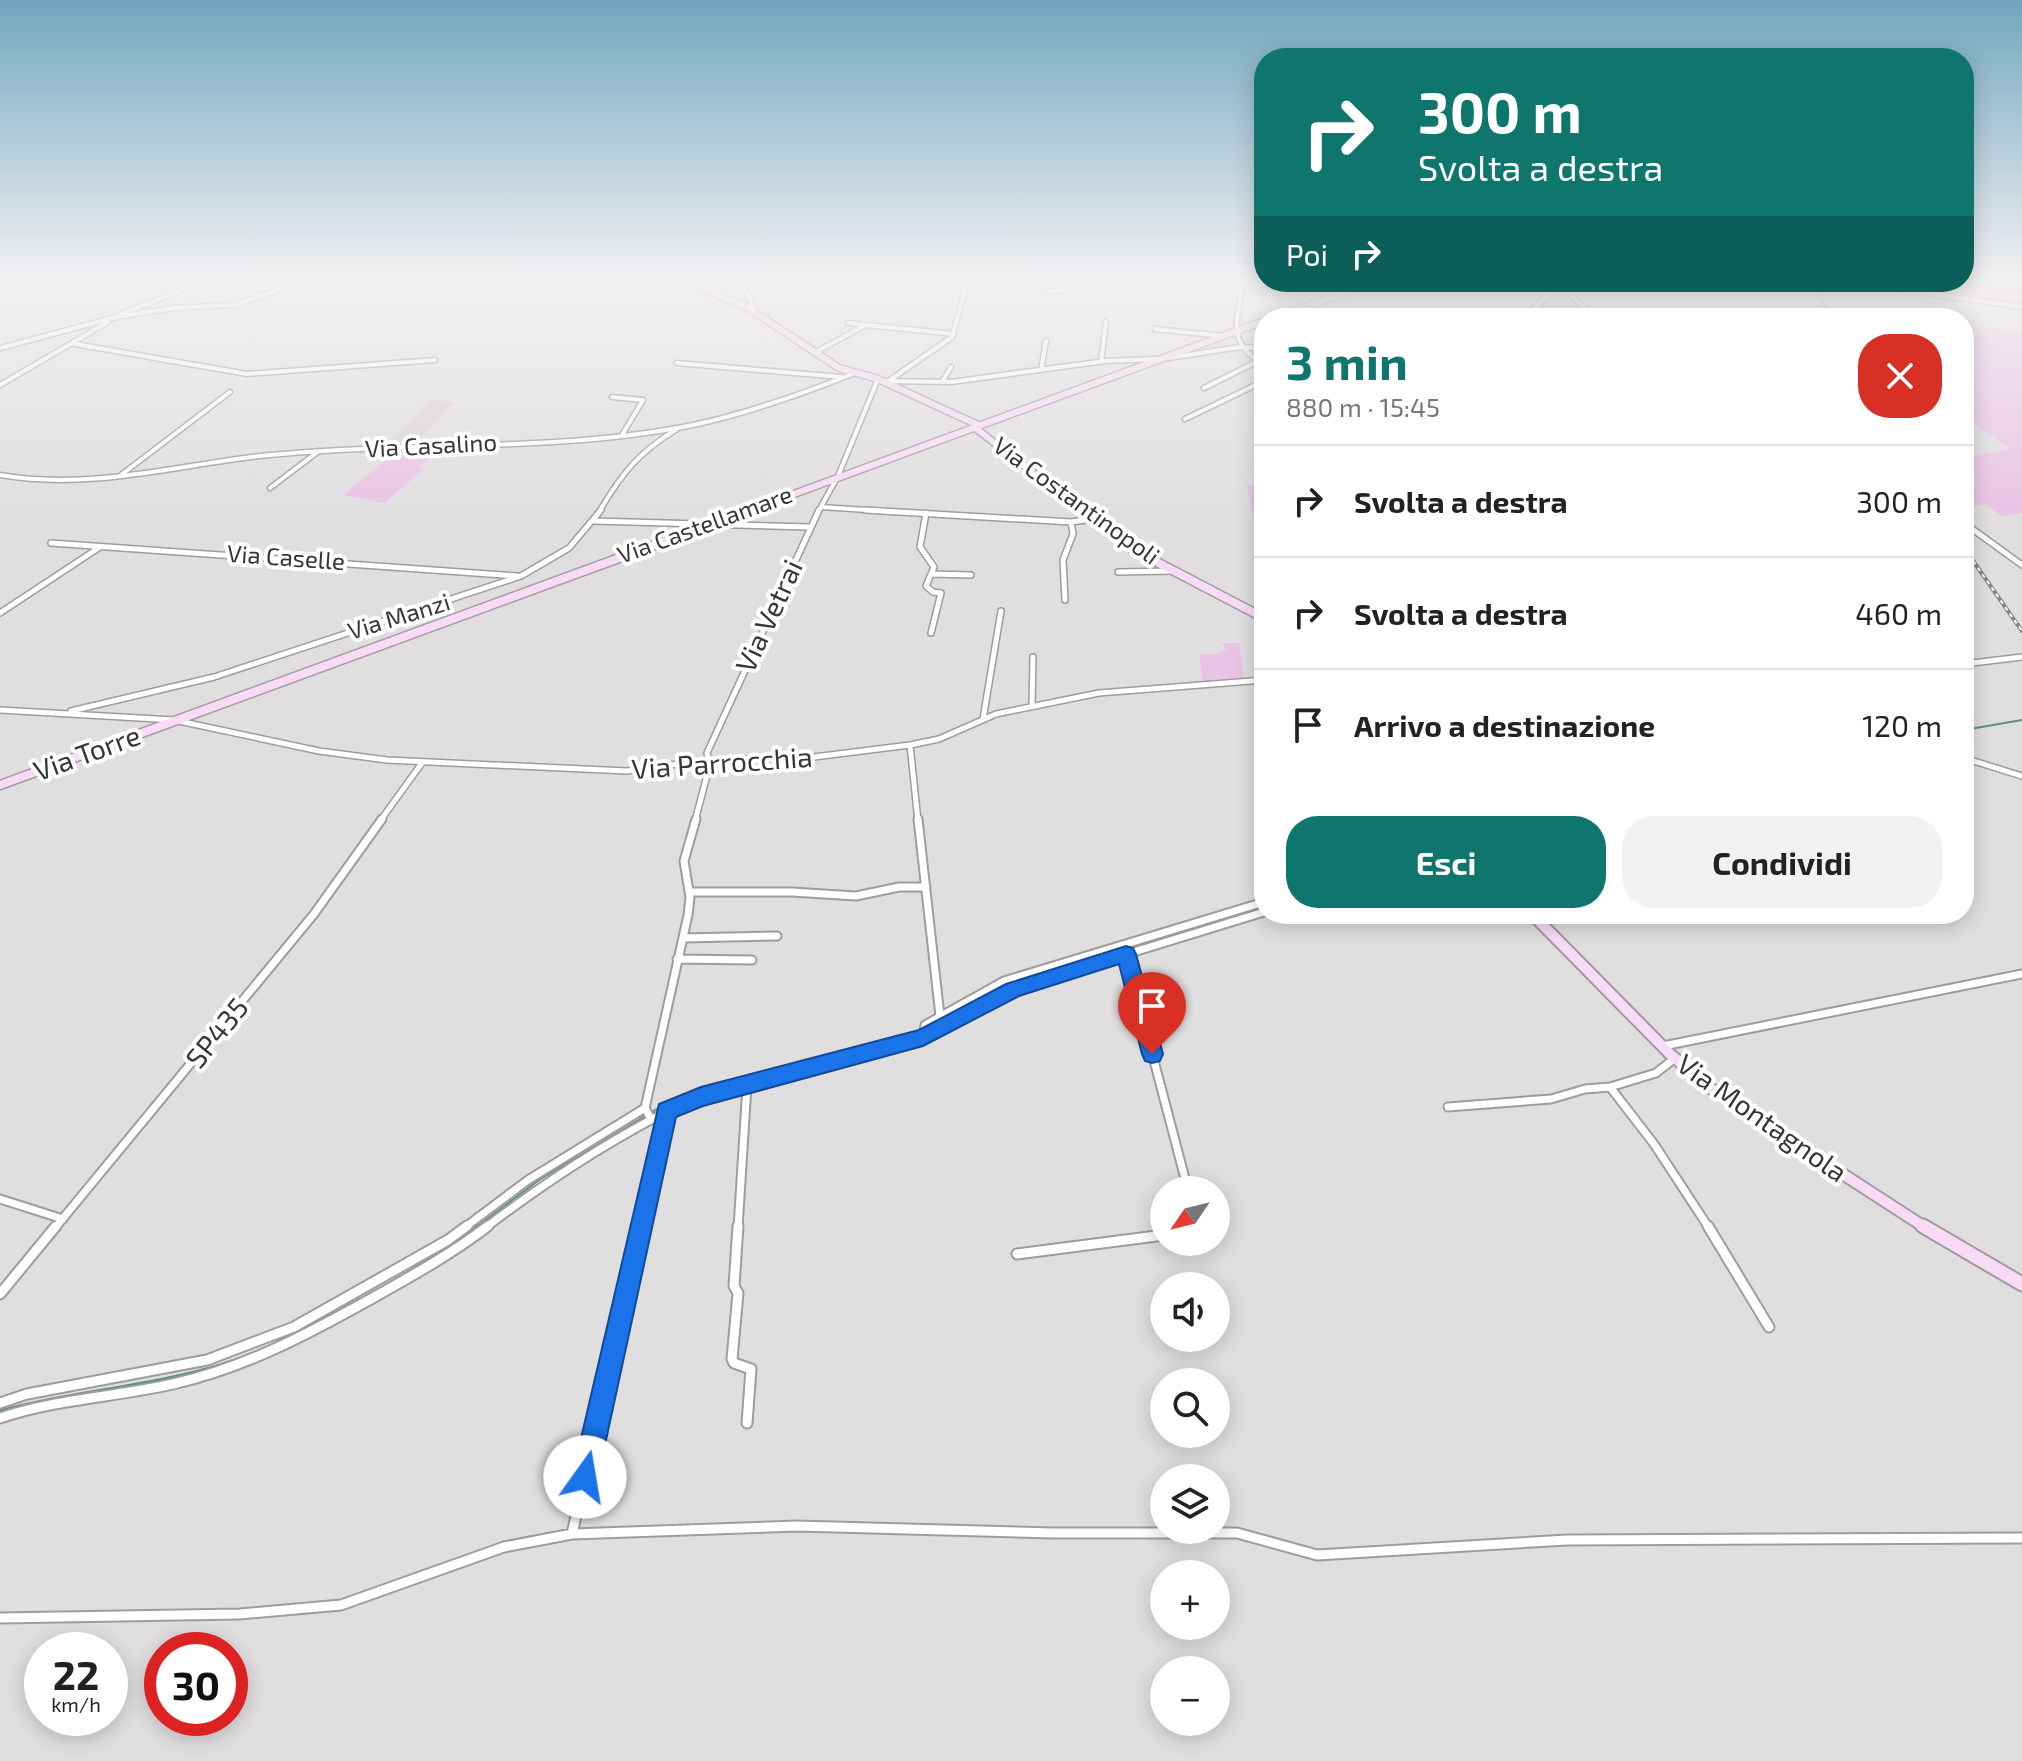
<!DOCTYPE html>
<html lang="it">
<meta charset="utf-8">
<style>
:root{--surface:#fff;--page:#f2f2f2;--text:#222;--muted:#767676;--line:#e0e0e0;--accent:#0f766e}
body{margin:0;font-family:"Exo 2",sans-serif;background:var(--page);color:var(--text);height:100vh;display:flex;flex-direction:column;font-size:30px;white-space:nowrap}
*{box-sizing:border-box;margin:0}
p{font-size:26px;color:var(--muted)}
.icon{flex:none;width:44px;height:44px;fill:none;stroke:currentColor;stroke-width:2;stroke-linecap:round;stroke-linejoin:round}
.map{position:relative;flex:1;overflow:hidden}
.side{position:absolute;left:1254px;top:308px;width:720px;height:616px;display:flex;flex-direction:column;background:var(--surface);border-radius:32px;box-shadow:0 4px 20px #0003}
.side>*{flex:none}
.hud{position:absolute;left:1254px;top:48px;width:720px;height:244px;border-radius:32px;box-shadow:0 4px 20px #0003;background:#0f766e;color:#fff;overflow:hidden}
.needle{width:52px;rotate:235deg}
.controls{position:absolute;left:1150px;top:1176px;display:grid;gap:16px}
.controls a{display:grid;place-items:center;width:80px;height:80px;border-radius:50%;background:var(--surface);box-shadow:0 4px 20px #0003;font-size:40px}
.speed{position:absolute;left:24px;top:1632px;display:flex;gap:16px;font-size:40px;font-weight:700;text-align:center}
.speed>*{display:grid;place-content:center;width:104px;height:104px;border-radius:50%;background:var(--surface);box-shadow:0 4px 20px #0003;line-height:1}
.speed small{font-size:20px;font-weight:400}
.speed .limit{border:12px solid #d22;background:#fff;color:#111}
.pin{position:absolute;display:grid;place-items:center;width:68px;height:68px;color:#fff;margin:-82px -34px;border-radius:50% 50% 50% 0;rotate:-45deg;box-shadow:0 0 8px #0007}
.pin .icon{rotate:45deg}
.me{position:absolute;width:88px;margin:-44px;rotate:13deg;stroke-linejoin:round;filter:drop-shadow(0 0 6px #0008)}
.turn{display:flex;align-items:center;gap:28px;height:168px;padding:0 32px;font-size:36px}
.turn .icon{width:104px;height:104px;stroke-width:2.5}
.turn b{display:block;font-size:56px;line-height:68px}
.then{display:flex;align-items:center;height:76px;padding:0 32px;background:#0003;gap:16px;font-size:30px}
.round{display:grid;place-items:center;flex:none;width:84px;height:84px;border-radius:32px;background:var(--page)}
.headline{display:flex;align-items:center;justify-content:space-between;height:136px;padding:0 32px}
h1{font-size:48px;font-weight:700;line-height:60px;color:var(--accent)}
.cta{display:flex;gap:16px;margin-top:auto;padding:16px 32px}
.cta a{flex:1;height:92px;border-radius:32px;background:var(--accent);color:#fff;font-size:32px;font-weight:700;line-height:92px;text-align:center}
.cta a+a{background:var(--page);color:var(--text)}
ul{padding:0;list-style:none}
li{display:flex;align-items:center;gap:24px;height:112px;padding:0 32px;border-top:2px solid var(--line)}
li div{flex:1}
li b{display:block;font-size:30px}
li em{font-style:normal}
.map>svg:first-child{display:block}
</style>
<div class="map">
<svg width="2022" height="1761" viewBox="0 0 2022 1761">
<rect width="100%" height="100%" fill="#e1dee0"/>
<!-- built -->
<path fill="#dbd1d9" d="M431 400 455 402 410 448 382 449Z"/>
<!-- green -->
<path fill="#e9c3e4" d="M1964 275H2022V306L1903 289 1900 282H1964Z
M1528 282H1566L1560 289 1596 318H1525L1539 297 1551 289Z
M1924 309 1973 316 1977 326 2022 332V513L2002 516 1985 504 1964 508V457L2010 449 1964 417V318H1935Z
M398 450 431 456 418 468 424 469 384 503 343 495Z
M1264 484V539H1258L1247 485Z
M1222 643H1239L1244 679 1222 678 1203 682 1199 654H1220V651L1227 650Z"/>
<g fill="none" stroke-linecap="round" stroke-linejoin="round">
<!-- stream-far1 -->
<path stroke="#5e927f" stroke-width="2" d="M1964 730 2022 720
M939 1024 1009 987 1264 907
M475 1228 539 1180 660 1107 713 1087 794 1069 923 1032"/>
<!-- stream -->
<path stroke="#5e927f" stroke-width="3" d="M457 1242 478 1226
M0 1411C72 1391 148 1387 220 1365 303 1339 378 1290 452 1246"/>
<defs>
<path id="street-far3" d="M730 275 749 296 754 312
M1226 275 1244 276
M1243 275C1241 316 1221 339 1264 365
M1483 285 1485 282
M1559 286 1598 318
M1896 289 2022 307
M1047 291H1062L1067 275
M121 314 222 275
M1521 318C1538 307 1548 293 1566 282
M848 323 954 334
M1155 329 1223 336
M75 344 247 374 435 360
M0 348 116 317 174 308 235 305 320 275
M814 353 864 326
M1168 358 1240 347 1264 348
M1101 362 1106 322
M677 363 841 377
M1041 370 1046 341
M890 380 952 337 969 275
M882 381 951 382 1105 361 1157 359
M942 382 951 367
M0 385 108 322
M1204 388 1258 361
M612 397 643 400 622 435
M1185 419 1264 381
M0 475C93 491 179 464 270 455 411 441 554 453 693 425 749 413 802 394 855 373
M121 475 230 392
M270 488 319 451
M821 507 898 512
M599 512C622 473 639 452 677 429
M818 512 838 476 878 379"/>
<path id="street-far2" d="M865 510 1071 522 1093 519
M926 513 920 547 934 567 926 586 933 592 941 593 931 633
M594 521 809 527
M1964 523 2022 565
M51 543 518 576
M1118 572 1173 571
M932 574 971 575
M1065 600 1063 560 1073 534 1071 522
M0 613 100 547
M1964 664 2022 657
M1032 706 1033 657
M0 710 174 720 319 751 387 760 627 771 707 760 814 757 910 745 939 739 996 714 1099 693 1264 680
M71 711 214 677 521 576 569 548 601 510
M983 719 1001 611
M910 745 918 821
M1964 758 2022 776
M380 821 422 763
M695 821 710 764 707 753 819 510"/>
<path id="street-far1" d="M918 819 940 1016
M689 892H792L856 896 899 887H926
M683 938 777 936
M1126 954 1188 1190
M677 959 752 960
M923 1037 925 1025 1004 981 1264 902
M1663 1046 2022 974
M1610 1087 1654 1144 1709 1228
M1448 1107 1551 1099 1585 1089 1610 1087 1656 1073 1675 1058
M651 1119 645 1108 688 915 690 897 684 861 696 819
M0 1199 63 1219
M55 1228 314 914 382 819
M464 1228 528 1180 645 1108
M485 1228C547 1181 612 1138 682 1104L923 1037 1013 989 1264 912
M641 1228 667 1112
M738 1228 747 1086"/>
<path id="street" d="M738 1226 734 1286 738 1293 732 1359 734 1363 751 1369 747 1423
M1708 1226 1769 1327
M1017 1254 1164 1235
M0 1294 56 1226
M0 1403 27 1394 207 1360 294 1327 448 1240 467 1226
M0 1418C56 1399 116 1397 173 1384 244 1368 306 1335 369 1300 410 1277 450 1255 488 1226
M572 1534 641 1226
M0 1618 240 1614 341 1605 504 1547 572 1534 797 1526 1053 1533H1237L1317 1555 1567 1540 2022 1538"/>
<path id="secondary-far3" d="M672 275 748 308 839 368 878 379 978 425
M1273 318 1375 282
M974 427 1084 512
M745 512 1264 321"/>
<path id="secondary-far2" d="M1081 510 1132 549 1264 618
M0 785 750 510"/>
<path id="secondary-far1" d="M1532 914 1670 1054 1710 1088 1926 1228"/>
<path id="secondary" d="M1923 1226 2022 1284"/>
</defs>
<!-- street-far3 casing -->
<use href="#street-far3" stroke="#9f9c9e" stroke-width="7"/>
<!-- street-far2 casing -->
<use href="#street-far2" stroke="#9f9c9e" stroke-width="8"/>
<!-- street-far1 casing -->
<use href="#street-far1" stroke="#9f9c9e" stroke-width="11"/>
<!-- street casing -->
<use href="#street" stroke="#9f9c9e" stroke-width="13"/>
<!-- secondary-far3 casing -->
<use href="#secondary-far3" stroke="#9f9c9e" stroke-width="9"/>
<!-- secondary-far2 casing -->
<use href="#secondary-far2" stroke="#9f9c9e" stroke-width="11"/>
<!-- secondary-far1 casing -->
<use href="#secondary-far1" stroke="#9f9c9e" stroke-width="14"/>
<!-- secondary casing -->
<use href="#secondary" stroke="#9f9c9e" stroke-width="17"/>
<!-- street-far3 -->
<use href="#street-far3" stroke="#fff" stroke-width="4"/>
<!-- street-far2 -->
<use href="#street-far2" stroke="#fff" stroke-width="5"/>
<!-- street-far1 -->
<use href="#street-far1" stroke="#fff" stroke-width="7"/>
<!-- street -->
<use href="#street" stroke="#fff" stroke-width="9"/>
<!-- secondary-far3 -->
<use href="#secondary-far3" stroke="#fadbf7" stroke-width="6"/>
<!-- secondary-far2 -->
<use href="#secondary-far2" stroke="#fadbf7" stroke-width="8"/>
<!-- secondary-far1 -->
<use href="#secondary-far1" stroke="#fadbf7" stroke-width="10"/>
<!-- secondary -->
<use href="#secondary" stroke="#fadbf7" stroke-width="13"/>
<defs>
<path id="rail" d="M1812 282 1831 318
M1964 548 2022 631"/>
</defs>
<!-- rail casing -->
<use href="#rail" stroke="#868486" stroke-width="4"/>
<!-- rail -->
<use href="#rail" stroke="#fff" stroke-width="2" stroke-dasharray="4" stroke-linecap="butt"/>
</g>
<!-- sky -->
<linearGradient id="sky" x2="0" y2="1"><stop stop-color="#71a6be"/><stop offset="0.53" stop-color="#f2f0f1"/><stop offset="1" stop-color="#f2f0f1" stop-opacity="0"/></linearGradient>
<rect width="2022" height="521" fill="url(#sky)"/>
<!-- route -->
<path fill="#1a73e8" stroke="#114b97" stroke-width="2" d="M1126 946 1133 948 1136 954 1163 1054 1160 1061 1152 1063 1145 1061 1142 1054 1119 964 1019 996 923 1046 703 1106 676 1117 598 1477 595 1486 585 1490 576 1486 572 1477 659 1104 701 1087 919 1030 1006 984Z"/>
<g text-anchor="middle" stroke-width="8" stroke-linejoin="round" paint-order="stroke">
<!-- far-street labels -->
<g font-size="24" fill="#373637" stroke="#fff">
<text transform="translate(431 446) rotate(-3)" y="8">Via Casalino</text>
<text transform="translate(1076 501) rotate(36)" y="8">Via Costantinopoli</text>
<text transform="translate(705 525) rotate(-20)" y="8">Via Castellamare</text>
<text transform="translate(286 558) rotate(4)" y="8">Via Caselle</text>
<text transform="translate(399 617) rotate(-17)" y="8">Via Manzi</text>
</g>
<!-- street labels -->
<g font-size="28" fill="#373637" stroke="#fff">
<text transform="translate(769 616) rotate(-65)" y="10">Via Vetrai</text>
<text transform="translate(87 753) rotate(-20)" y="10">Via Torre</text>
<text transform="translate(722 763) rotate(-4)" y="10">Via Parrocchia</text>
<text transform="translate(217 1033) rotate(-51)" y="10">SP435</text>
<text transform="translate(1762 1118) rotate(35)" y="10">Via Montagnola</text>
</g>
</g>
</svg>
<div class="controls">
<a><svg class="needle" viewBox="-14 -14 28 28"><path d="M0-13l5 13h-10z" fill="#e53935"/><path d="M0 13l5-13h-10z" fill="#767676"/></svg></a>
<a><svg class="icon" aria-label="sound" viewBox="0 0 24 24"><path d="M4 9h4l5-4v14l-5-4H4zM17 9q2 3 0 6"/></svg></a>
<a><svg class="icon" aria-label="search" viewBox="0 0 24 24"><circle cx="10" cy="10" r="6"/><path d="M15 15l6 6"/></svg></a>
<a><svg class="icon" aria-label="layers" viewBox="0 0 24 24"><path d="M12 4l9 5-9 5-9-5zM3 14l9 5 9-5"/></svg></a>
<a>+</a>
<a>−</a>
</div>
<div class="speed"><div>22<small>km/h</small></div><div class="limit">30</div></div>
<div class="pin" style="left:1152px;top:1054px;background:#d93025"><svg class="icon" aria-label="arrive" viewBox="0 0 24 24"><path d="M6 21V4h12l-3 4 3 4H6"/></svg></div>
<svg class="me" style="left:585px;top:1477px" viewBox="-20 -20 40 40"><circle r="19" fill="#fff"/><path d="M0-13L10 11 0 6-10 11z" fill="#1a73e8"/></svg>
<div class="hud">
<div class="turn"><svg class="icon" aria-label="right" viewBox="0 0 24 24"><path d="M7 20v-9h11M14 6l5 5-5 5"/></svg><div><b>300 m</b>Svolta a destra</div></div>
<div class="then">Poi<svg class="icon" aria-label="right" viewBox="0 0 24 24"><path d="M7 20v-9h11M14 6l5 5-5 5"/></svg></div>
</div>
<section class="side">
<div class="headline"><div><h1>3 min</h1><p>880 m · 15:45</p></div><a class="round" style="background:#d93025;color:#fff"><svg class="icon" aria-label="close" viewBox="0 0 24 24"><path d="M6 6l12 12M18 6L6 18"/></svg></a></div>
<ul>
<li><svg class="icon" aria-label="right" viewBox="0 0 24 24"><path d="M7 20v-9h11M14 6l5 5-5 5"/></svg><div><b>Svolta a destra</b></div><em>300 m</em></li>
<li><svg class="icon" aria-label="right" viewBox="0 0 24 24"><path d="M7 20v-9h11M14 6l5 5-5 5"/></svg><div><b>Svolta a destra</b></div><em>460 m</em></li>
<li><svg class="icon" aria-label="arrive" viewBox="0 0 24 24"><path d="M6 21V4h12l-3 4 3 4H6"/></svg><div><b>Arrivo a destinazione</b></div><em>120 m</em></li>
</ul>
<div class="cta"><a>Esci</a><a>Condividi</a></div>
</section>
</div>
